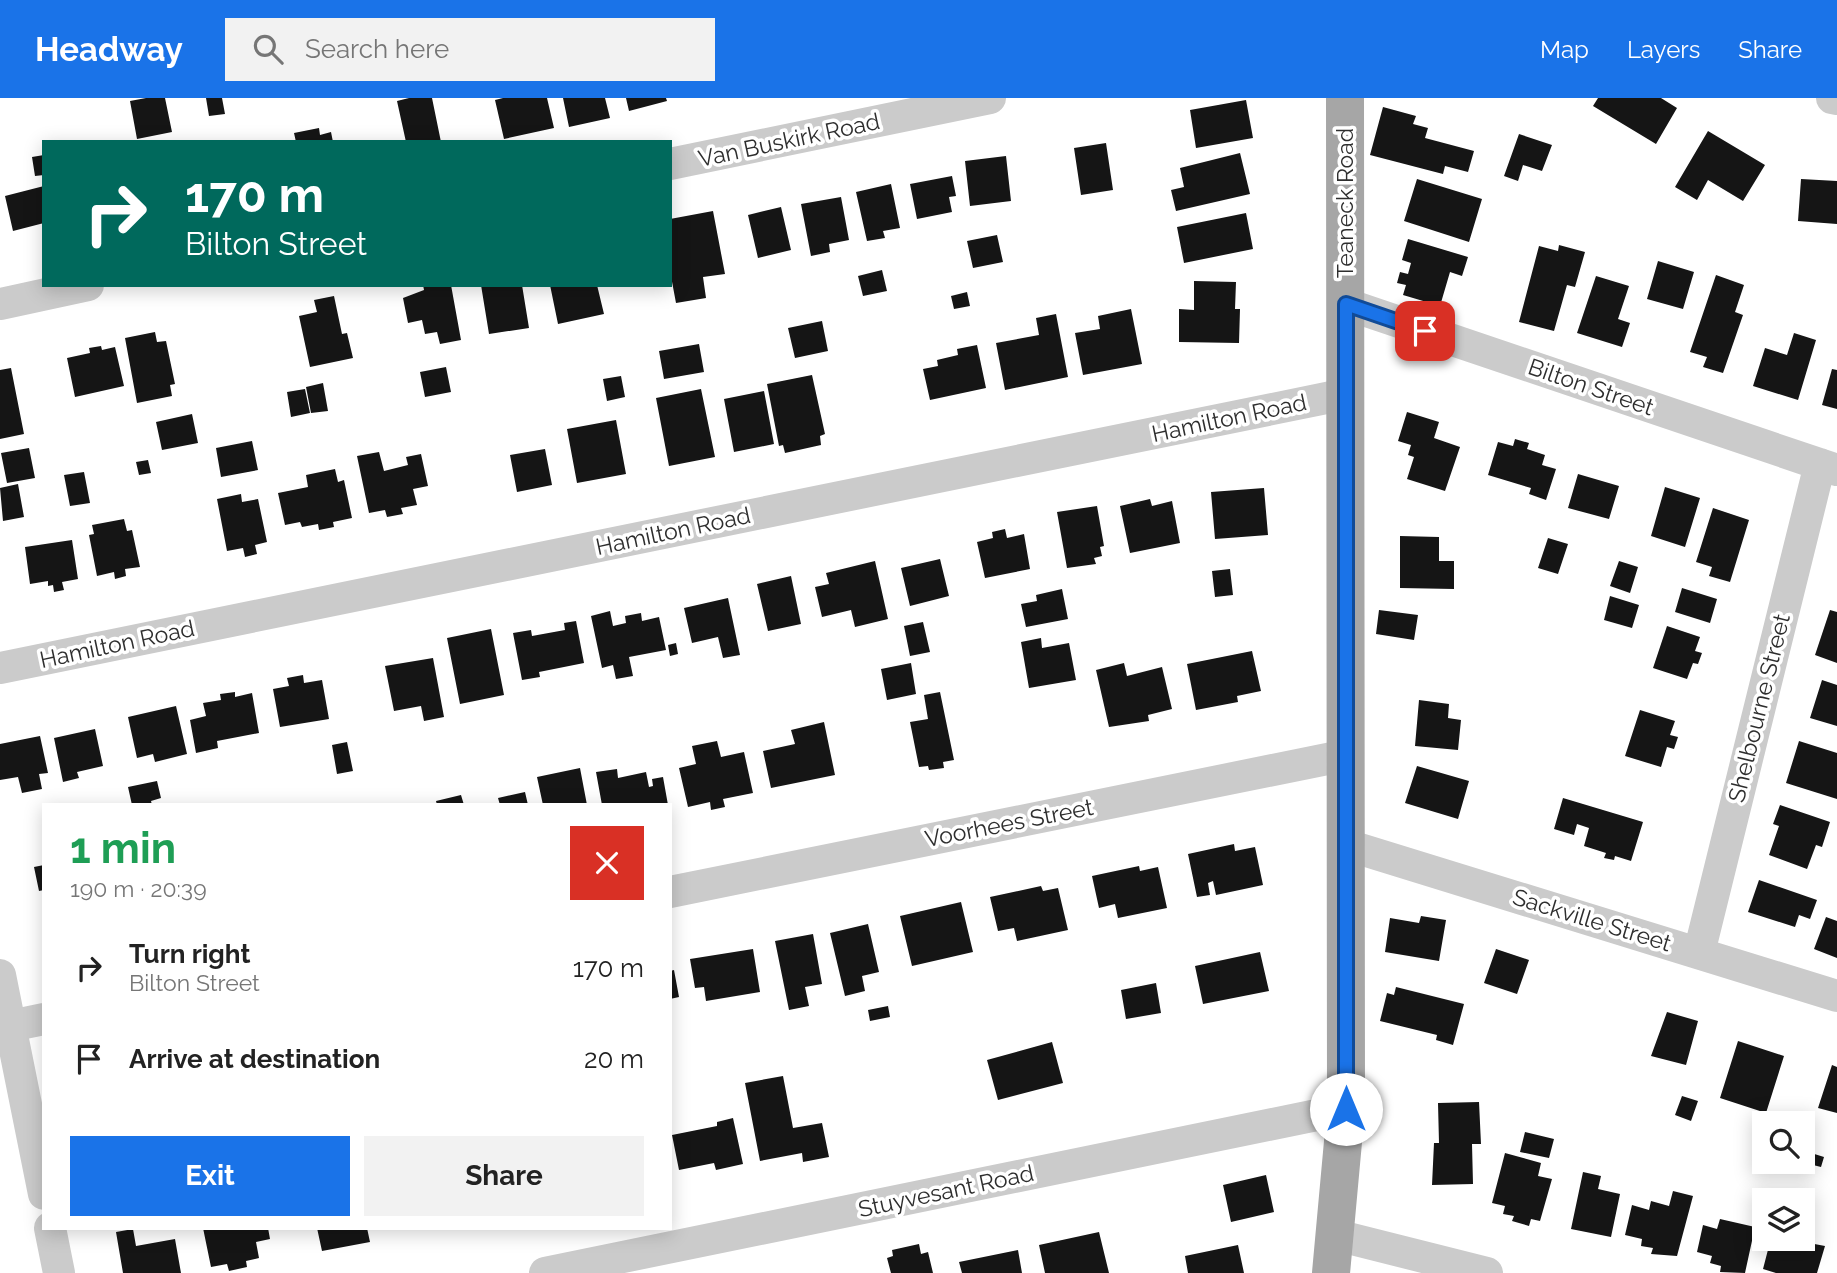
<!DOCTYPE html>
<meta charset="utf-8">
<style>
:root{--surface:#fff;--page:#f2f2f2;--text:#222;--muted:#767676;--accent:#1a73e8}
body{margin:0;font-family:Raleway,sans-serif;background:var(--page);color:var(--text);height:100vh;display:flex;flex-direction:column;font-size:26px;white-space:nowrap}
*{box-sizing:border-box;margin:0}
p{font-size:23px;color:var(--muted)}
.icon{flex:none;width:38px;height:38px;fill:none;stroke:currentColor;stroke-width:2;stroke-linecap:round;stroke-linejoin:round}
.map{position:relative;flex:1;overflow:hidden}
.sheet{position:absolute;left:42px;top:705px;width:630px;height:427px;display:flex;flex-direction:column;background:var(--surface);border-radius:0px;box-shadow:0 4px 18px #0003}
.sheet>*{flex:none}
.hud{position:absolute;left:42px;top:42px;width:630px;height:147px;border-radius:0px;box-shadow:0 4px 18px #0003;background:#00695c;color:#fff;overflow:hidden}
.buttons{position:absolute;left:1752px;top:1013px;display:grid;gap:14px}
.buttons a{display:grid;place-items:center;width:63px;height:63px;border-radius:0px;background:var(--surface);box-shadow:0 4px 18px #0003;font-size:35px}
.pin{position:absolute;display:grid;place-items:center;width:60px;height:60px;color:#fff;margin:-30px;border-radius:14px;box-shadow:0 4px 10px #0006}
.me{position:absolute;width:77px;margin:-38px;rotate:0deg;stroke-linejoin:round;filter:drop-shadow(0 0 5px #0008)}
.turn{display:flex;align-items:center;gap:24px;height:147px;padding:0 28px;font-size:32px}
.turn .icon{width:91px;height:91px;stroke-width:2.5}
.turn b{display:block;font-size:49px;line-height:60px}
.round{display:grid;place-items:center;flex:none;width:74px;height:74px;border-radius:0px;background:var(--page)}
.headline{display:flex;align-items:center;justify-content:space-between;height:119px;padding:0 28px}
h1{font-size:42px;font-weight:700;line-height:52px;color:#1e9e55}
.primary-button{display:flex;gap:14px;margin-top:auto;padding:14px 28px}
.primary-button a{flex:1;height:80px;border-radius:0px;background:var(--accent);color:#fff;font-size:28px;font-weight:700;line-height:80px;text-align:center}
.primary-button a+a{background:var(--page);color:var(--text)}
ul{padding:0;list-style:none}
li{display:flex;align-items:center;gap:21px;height:91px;padding:0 28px}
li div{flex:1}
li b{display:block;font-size:26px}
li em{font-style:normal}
header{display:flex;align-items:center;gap:42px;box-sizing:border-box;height:98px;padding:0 35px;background:var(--accent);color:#fff}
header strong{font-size:33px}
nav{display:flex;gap:38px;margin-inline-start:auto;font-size:24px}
.search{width:490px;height:63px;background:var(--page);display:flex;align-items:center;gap:18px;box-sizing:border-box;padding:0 24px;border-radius:0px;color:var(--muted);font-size:26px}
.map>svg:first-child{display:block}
</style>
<header>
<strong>Headway</strong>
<div class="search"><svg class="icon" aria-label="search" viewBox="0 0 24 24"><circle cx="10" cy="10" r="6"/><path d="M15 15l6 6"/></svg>Search here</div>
<nav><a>Map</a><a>Layers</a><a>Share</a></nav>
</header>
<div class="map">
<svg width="1837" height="1175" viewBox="0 0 1837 1175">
<rect width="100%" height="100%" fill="#fff"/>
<!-- building -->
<path fill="#151515" d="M146 0H165L172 34 137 41 130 3Z
M206 0H222L225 16 209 18Z
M409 0H432L441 44H406L397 3Z
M503 0H547L554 30 504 41 495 2Z
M563 0H605L610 20 569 29Z
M626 0H666L667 3 629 13Z
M1598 0H1661L1677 10 1656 46 1593 8Z
M1246 2 1253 40 1196 50 1190 12Z
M1383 9 1416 18 1413 26 1428 30 1425 40 1474 53 1468 74 1445 68 1443 76 1370 57Z
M319 30 320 37 331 34 333 44H296L294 35Z
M1708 33 1765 67 1743 103 1708 82 1697 102 1675 89Z
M1519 36 1552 47 1542 73 1523 67 1518 83 1504 78Z
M1106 45 1113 92 1081 97 1074 50Z
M1240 55 1250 96 1176 113 1171 92 1184 89 1180 70Z
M44 57V77L35 78 32 59Z
M1006 58 1011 103 970 108 965 63Z
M952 78 956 98 949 99 952 114 917 121 910 86Z
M1417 81 1482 101 1469 144 1404 123Z
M1801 81 1837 83V126L1798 123Z
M891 86 900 130 883 133 885 140 867 143 856 94Z
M44 88V125L13 133 5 98Z
M841 99 849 142 829 146 830 154 811 158 801 106Z
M781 109 791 152 758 160 748 117Z
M713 113 725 176 703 179 706 200 676 205 670 173V121Z
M1246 115 1253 151 1184 165 1177 129Z
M997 137 1003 164 973 170 967 143Z
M1408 141 1468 159 1462 178 1450 174 1440 208 1403 197 1406 187 1397 185 1400 174 1408 176 1411 165 1402 162Z
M1559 147 1585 154 1575 189 1567 187 1554 233 1519 224 1539 148 1558 153Z
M1658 163 1694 174 1683 211 1647 201Z
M882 172 887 193 863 198 858 178Z
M1716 177 1744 187 1735 214 1743 217 1723 275 1703 269 1707 259 1690 254Z
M1596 178 1629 188 1618 221 1630 225 1622 249 1577 235Z
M1194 183 1236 184 1235 211H1240L1239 245 1179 244V211L1194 212Z
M423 187H451L461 242 440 246 437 234 425 236 422 222 408 225 403 200 424 192Z
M481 187H522L529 230 489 236Z
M550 187H597L604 216 558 226Z
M967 194 970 208 954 211 951 198Z
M334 198 342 236 347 235 353 260 310 269 299 218 317 214 314 202Z
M1131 211 1142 266 1083 277 1075 235 1100 231 1098 218Z
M1056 216 1068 279 1005 292 996 245 1039 237 1036 220Z
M822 223 828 253 795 260 788 230Z
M155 234 157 244 166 243 175 286 170 287 172 298 137 305 125 240Z
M1794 235 1816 242 1798 302 1753 288 1765 250 1787 257Z
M699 246 704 274 664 281 659 253Z
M977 247 986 290 930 302 923 271 938 268 937 262 958 257 957 251Z
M101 248 102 252 115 249 124 288 75 299 67 260 90 255 89 250Z
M446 269 451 294 425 299 420 274Z
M11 270 24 336 0 341V272Z
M1832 271 1837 272V311L1822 307Z
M812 277 825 336 820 338 821 347 785 355 783 347 779 348 767 286Z
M621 278 625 299 607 303 603 281Z
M323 285 328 313 311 315 306 289Z
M305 291 310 315 291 319 287 294Z
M701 291 715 359 669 368 656 300Z
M764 293 774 346 734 354 724 301Z
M1407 314 1439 324 1434 340 1460 349 1445 393 1407 381 1414 359 1408 357 1411 347 1398 343Z
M192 316 198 345 162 352 156 324Z
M616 322 626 376 577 385 567 331Z
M1515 341 1529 345 1527 351 1545 357 1542 367 1556 371 1546 402 1529 396 1531 390 1488 377 1498 344 1513 348Z
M252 343 258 372 221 379 216 350Z
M29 350 35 380 7 385 1 355Z
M545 351 552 387 517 394 510 357Z
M379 354 384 373 408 367 406 359 421 356 428 388 413 391 417 407 401 410 403 416 387 419 385 412 369 415 357 358Z
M148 362 151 375 139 377 136 364Z
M335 371 338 384 344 382 352 420 333 424 334 429 319 432 318 426 302 429 300 424 285 427 278 395 308 389 306 377Z
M84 374 90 405 70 408 64 377Z
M1578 376 1619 388 1609 421 1568 410Z
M18 386 24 419 3 423 0 390Z
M1665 389 1700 400 1685 449 1651 438Z
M1264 390 1268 437 1215 441 1211 394Z
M241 396 242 404 258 401 267 444 255 447 257 456 245 459 243 450 227 453 217 401Z
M1150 401 1152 408 1172 403 1180 445 1130 455 1120 408Z
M1097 408 1104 448 1100 449 1102 458 1094 460 1096 466 1067 470 1057 414Z
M1713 410 1749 422 1730 484 1709 478 1712 469 1696 464Z
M124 421 127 433 132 432 140 469 125 471 126 478 115 481 114 474 97 478 89 437 94 436 92 427Z
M1005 431 1007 440 1024 436 1030 471 985 480 977 444 993 440 992 434Z
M1400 438 1439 439V463H1454V491L1400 490Z
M1548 440 1568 446 1558 476 1538 470Z
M72 442 78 481 62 484 64 492 54 494 53 487 48 488V483L30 486 25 449Z
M940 461 949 498 910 508 901 470Z
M875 463 888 521 855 529 851 512 822 519 815 489 829 486 826 475Z
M1619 463 1638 469 1630 495 1610 488Z
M1230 471 1233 497 1215 499 1212 473Z
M791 478 801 526 768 533 757 486Z
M1682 490 1717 501 1710 525 1675 514Z
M1062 491 1068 521 1026 529 1021 506 1037 503 1036 497Z
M1610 498 1639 507 1632 530 1604 522Z
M728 500 740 557 723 560 718 539 692 545 684 510Z
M1379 512 1418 517 1414 542 1376 536Z
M1830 512 1837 514V565L1815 557Z
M610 513 613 528 626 525 625 518 641 515 642 523 659 519 666 552 629 559 633 578 616 581 613 567 602 570 591 518Z
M576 523 584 565 539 574 540 579 522 582 513 535 531 532 532 538 565 532 564 525Z
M923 524 930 554 910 558 904 528Z
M1667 528 1700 539 1695 553 1702 555 1698 566 1693 565 1687 581 1653 570Z
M491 531 504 597 460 606 447 540Z
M1041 540 1042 550 1069 545 1076 582 1029 590 1021 544Z
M676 545 678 556 670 558 668 547Z
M1252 553 1261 593 1237 598 1238 604 1196 612 1187 566Z
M433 560 444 619 424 623 421 608 394 613 385 568Z
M911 565 916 596 887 602 881 571Z
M1124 565 1127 578 1162 569 1172 611 1148 617 1149 623 1109 629 1096 572Z
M303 577 304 585 322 582 329 621 280 629 273 591 289 588 287 580Z
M1822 582 1837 587V628L1810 620Z
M235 594V599L252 595 259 635 217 643 218 650 196 655 190 622 206 618 203 605 221 602 220 596Z
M940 594 954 662 943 664 944 670 929 672 928 668 919 669 910 624 928 621 924 597Z
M1419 602 1449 606 1448 620 1461 622 1458 652 1415 648Z
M176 608 187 656 155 664 153 656 137 660 128 619Z
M1640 612 1675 623 1670 637 1678 639 1674 651 1667 649 1661 669 1625 658Z
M824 624 835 677 771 690 763 653 795 646 791 632Z
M95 631 103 668 77 674 79 680 63 684 54 640Z
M40 638 48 675 39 676 42 691 22 695 18 679 0 682V646Z
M717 643 721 659 744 654 753 695 723 701 725 709 711 712 710 704 688 709 679 670 696 666 692 648Z
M1799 643 1837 655V701L1786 685Z
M347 644 353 673 337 676 332 647Z
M1417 668 1469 683 1458 721 1405 705Z
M580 670 587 707H543L537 679Z
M617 671 618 680 646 674 649 689 653 688 652 681 663 679 668 707H602L596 674Z
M157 683 161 700 151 703 152 707H132L128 689Z
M525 694 528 707H500L498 700Z
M461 697 464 707H437L436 703Z
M1563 700 1643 724 1631 763 1615 758 1614 762 1604 760 1606 755 1584 748 1589 730 1577 726 1574 737 1554 731Z
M1780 707 1830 724 1822 749 1816 747 1807 771 1769 757 1779 728 1773 726Z
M1234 746 1235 753 1255 749 1263 787 1216 797 1213 783 1208 785 1210 797 1197 799 1188 756Z
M44 767V792L39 793 34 769Z
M1139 768 1140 773 1158 769 1167 810 1118 820 1115 806 1099 810 1092 778Z
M1759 782 1817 802 1810 821 1799 817 1795 829 1748 814Z
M1041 788 1043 793 1058 790 1068 832 1017 843 1014 830 998 833 990 799Z
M961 804 973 854 912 868 900 818Z
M1421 818 1446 822 1439 863 1385 854 1390 820 1419 825Z
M1826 819 1837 823V860L1814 851Z
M868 826 879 874 862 878 865 893 845 898 830 835Z
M813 836 822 886 805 889 809 908 789 912 775 843Z
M753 851 760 894 706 903 704 889 695 890 690 861Z
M1496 851 1529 862 1517 896 1484 885Z
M1260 854 1269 893 1203 906 1195 868Z
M674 872 679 899 670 901V873Z
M1156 885 1161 915 1126 921 1121 892Z
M1396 889 1464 906 1453 947 1436 942 1437 937 1380 923 1387 895 1394 897Z
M888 908 890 919 870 923 868 912Z
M1667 914 1698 923 1686 967 1651 958Z
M1738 943 1784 958 1766 1015 1720 1000Z
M1052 944 1063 985 998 1002 987 962Z
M1832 967 1837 969V1015L1818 1010Z
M783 978 793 1030 822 1025 829 1059 803 1064 802 1055 760 1063 745 985Z
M1682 998 1698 1003 1691 1023 1675 1017Z
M1479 1004 1481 1046H1472L1473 1086 1432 1087 1434 1045H1439L1438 1005Z
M733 1020 743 1066 716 1072 714 1065 679 1072 672 1037 717 1028V1024Z
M1525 1034 1554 1041 1549 1060 1520 1054Z
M1808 1054 1824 1059 1821 1069 1805 1065Z
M1505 1055 1541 1065 1538 1078 1552 1081 1540 1123 1531 1121 1529 1128 1512 1123 1514 1118 1503 1116 1505 1108 1492 1105Z
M1583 1074 1601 1078 1598 1091 1620 1096 1611 1139 1571 1131Z
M1266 1077 1274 1114 1231 1124 1223 1087Z
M1673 1093 1693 1098 1677 1158 1651 1156 1653 1150 1641 1148 1642 1141 1625 1137 1632 1107 1649 1112 1651 1103 1669 1108Z
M1720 1121 1755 1129 1745 1175 1720 1174 1721 1168 1710 1165 1712 1158 1697 1154 1703 1127 1717 1131Z
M203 1130H268L270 1141 256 1144 259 1160 246 1163 247 1169 229 1173 227 1166 211 1169Z
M317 1130H367L370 1144 322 1153Z
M133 1131 136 1148 175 1141 181 1175H123L116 1134Z
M1099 1134 1109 1175H1045L1039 1147Z
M1788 1141 1825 1148 1817 1175H1776L1763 1171 1770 1144 1786 1149Z
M919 1146 921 1156 928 1154 933 1175H891L887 1160 893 1158 892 1152Z
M1238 1147 1244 1175H1188L1185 1158Z
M1018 1152 1022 1175H962L959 1164Z"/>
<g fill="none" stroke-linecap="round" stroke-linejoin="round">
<!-- minor -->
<path stroke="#cbcbcb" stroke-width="32" d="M1832 0 1837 1
M670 66 990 0
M0 206 88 187
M1346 206 1837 372
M0 570 1346 296
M1347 747 1837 898
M670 794 1347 657
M1699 855 1820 366
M0 877 44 1096
M0 930 44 921
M50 1130 59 1175
M1336 1137 1487 1175
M545 1175 1346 1011"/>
<!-- primary -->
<path stroke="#a6a6a6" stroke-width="38" d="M1331 1175 1346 1011 1345 0"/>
</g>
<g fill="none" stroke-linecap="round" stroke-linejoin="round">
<defs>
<path id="route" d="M1346 1011V206L1425 233"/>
</defs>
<!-- route casing -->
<use href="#route" stroke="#114b97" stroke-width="18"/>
<!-- route -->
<use href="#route" stroke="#1a73e8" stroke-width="12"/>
</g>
<g text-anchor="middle" stroke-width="7" stroke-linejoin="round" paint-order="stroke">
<!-- street labels -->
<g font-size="23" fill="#2e2e2e" stroke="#fff">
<text transform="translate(789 42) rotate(-12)" y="8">Van Buskirk Road</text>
<text transform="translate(1345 105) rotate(-90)" y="8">Teaneck Road</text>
<text transform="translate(1591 289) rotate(19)" y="8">Bilton Street</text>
<text transform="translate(1229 320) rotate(-12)" y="8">Hamilton Road</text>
<text transform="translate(673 433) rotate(-12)" y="8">Hamilton Road</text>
<text transform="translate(117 546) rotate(-12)" y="8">Hamilton Road</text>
<text transform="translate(1759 610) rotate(-76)" y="8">Shelbourne Street</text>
<text transform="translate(1009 725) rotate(-11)" y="8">Voorhees Street</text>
<text transform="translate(1592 822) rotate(17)" y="8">Sackville Street</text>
<text transform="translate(946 1093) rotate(-12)" y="8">Stuyvesant Road</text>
</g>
</g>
</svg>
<div class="buttons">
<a><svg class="icon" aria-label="search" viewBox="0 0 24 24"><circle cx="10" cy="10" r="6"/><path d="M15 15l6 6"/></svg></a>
<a><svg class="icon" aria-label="layers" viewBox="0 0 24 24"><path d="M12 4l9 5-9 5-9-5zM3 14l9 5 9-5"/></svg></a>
</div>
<div class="pin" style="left:1425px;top:233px;background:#d93025"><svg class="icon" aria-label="arrive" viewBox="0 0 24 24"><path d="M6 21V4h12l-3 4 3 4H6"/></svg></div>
<svg class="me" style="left:1346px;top:1011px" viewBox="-20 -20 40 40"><circle r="19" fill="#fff"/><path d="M0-13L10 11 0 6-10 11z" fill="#1a73e8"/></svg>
<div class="hud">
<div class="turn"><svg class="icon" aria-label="right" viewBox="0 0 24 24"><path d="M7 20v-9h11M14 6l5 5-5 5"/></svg><div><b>170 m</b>Bilton Street</div></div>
</div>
<section class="sheet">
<div class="headline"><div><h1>1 min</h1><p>190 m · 20:39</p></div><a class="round" style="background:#d93025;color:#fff"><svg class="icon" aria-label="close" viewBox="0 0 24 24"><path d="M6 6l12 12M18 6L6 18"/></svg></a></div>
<ul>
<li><svg class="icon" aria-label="right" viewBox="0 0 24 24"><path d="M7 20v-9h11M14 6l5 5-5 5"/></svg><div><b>Turn right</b><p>Bilton Street</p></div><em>170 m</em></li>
<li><svg class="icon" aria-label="arrive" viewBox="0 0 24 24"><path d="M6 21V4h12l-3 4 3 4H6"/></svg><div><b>Arrive at destination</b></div><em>20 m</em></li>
</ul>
<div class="primary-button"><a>Exit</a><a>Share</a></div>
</section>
</div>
